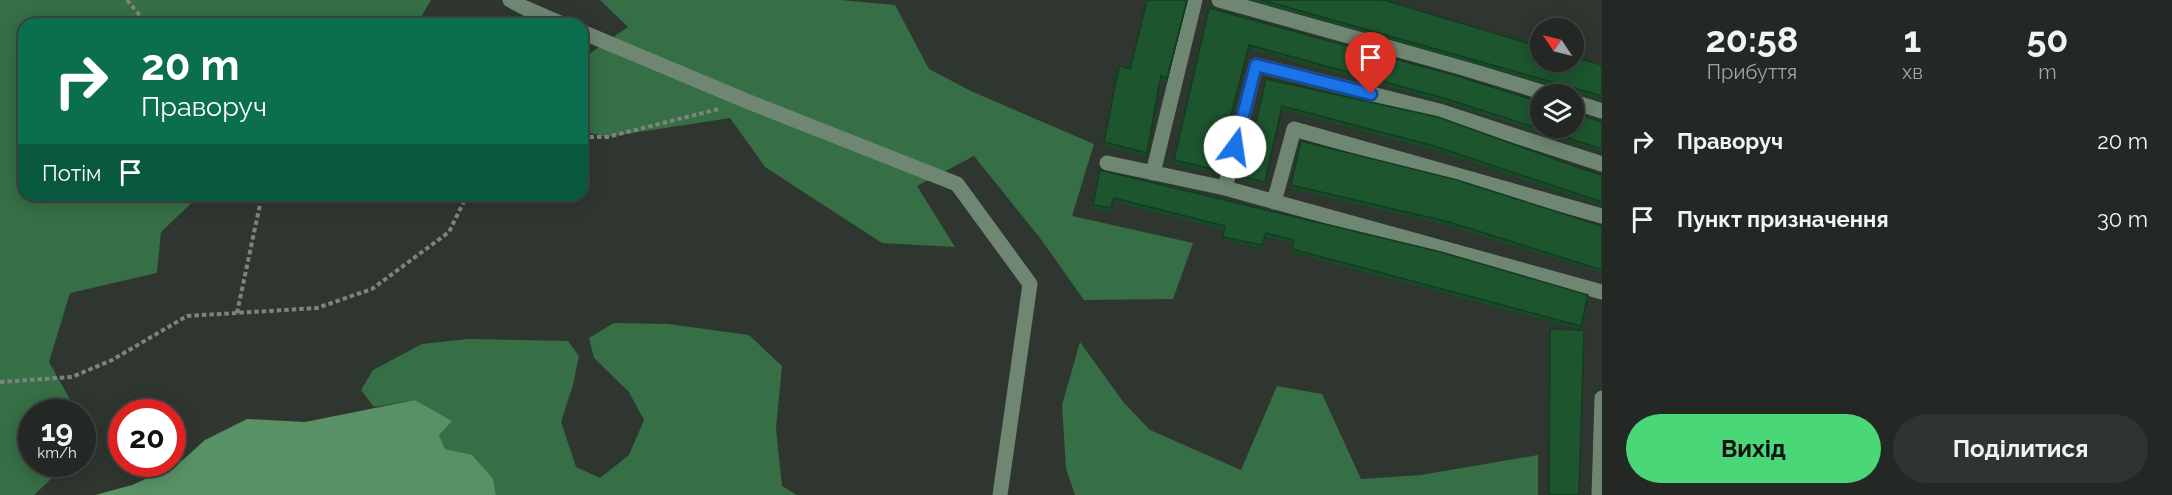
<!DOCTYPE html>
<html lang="uk">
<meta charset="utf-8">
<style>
:root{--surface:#232824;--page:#2f3431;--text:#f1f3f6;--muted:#a3a6a6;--line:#404441;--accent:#49d778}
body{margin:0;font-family:Raleway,sans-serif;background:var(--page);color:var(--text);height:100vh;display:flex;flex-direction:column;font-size:22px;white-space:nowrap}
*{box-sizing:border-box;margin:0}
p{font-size:20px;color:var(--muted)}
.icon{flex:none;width:33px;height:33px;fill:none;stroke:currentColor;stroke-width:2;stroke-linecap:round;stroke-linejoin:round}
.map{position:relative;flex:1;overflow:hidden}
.sheet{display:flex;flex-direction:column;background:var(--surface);width:570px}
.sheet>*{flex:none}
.top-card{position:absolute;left:18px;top:18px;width:570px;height:183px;border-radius:18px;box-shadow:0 3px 15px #0003,0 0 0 2px var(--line);background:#0b6e4f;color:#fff;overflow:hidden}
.needle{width:39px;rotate:305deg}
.tools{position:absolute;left:1530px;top:18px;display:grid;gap:12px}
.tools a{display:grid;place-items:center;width:54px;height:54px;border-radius:50%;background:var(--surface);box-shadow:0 3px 15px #0003,0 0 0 2px var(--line);font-size:30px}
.speed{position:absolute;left:18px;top:399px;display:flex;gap:12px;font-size:30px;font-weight:700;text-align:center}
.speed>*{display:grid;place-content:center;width:78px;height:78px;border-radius:50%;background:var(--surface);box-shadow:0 3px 15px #0003,0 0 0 2px var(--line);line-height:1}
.speed small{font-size:15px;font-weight:400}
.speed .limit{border:9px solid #d22;background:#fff;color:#111}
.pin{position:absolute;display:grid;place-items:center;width:51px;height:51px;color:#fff;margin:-62px -26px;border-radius:50% 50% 50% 0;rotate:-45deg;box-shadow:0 0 6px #0007}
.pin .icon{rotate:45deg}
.me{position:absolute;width:66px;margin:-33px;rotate:14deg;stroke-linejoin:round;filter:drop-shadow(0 0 4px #0008)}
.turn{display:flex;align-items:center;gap:21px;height:126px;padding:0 24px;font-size:27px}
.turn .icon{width:78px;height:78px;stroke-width:2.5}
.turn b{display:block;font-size:42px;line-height:51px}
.then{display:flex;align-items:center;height:57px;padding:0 24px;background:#0003;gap:12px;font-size:22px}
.eta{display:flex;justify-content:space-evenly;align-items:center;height:102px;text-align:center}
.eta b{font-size:36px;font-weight:700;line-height:42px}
.cta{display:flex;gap:12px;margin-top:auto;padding:12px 24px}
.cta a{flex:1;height:69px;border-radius:36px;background:var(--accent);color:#111;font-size:24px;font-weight:700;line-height:69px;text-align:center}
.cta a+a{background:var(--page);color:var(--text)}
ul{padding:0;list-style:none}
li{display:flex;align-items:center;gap:18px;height:78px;padding:0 24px}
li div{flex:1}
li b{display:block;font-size:22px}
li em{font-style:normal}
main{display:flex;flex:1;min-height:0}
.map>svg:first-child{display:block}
</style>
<main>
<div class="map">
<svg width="1602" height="495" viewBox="0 0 1602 495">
<rect width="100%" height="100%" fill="#2f3630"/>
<!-- forest -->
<path fill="#366e45" d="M0 0H431L417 24H24V195H200L161 232 157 273 70 293 49 362 77 412H32V464H67L34 495H0Z
M600 0H841L895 5 929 69 973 92 1094 144 1072 216 1193 243 1173 299 1084 300 1040 238 974 156 917 186 955 247 882 243 765 167 730 118 607 137 582 131V59L628 27Z
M614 323 668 324 749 335 782 366 776 429 782 486 797 495H496L493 479 445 450 439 435 451 421 415 400 374 407 361 390 373 370 422 344 468 339 568 341 579 356 573 385 561 422 576 467 600 478 629 455 644 420 629 392 594 358 589 338Z
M1080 342 1124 403 1150 430 1241 470 1277 386 1322 394 1361 479 1421 475 1538 455V495H1075L1066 469 1062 405Z"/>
<!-- water -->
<path fill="#599166" d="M415 400 452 421 439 435 445 449 472 455 493 479 496 495H95L132 485 177 465 205 440 247 419 305 422Z"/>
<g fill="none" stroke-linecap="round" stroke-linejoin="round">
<!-- path -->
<path stroke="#7d837d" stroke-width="4" stroke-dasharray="4.5 3" stroke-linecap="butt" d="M127 0 147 24
M482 24 501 17
M582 137H607L719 109
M237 313 262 195
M0 382 72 377 112 360 187 316 317 308 372 289 449 232 467 195"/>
<!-- minor -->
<path stroke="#6e8672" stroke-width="15" d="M510 0 525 8 562 24
M1219 0 1460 67 1548 94
M582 32 749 102 957 184 1030 284 1000 495
M1574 102 1602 111
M1107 163 1225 188 1602 292
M1153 173 1195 0
M1225 188 1256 65 1439 111 1602 164
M1274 202 1294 129 1602 216
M1599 495 1602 398"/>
</g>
<!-- wall -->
<path fill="#184928" d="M1147 0H1188L1167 82 1161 79 1147 157 1104 146V142L1130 69Z
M1249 0H1384L1602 65V100Z
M1209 8 1602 122V152L1447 103 1249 49 1217 174 1174 164V160Z
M1266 79 1577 167 1602 175V206L1434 150 1282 110 1265 185 1243 181V177Z
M1100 170 1588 298 1581 330 1292 253 1293 243 1266 237 1262 249 1223 240 1225 230 1114 202 1111 211 1093 209Z
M1291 185 1602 226V273L1449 226 1291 189Z"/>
<!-- shaded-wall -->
<path fill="#143c20" d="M1187 0H1188L1167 82V78Z
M1249 45V49L1217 174V170Z
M1161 75V79L1147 157V153Z
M1282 106V110L1265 185V182Z
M1588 295V298L1581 330V326Z"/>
<!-- building -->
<path fill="#1c552e" stroke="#143c20" stroke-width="1.5" d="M1147 0H1187L1167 78 1161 75 1147 153 1104 142 1119 66 1130 69Z
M1262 0H1384L1540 47V62H1574V57L1602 65V96Z
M1209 8 1454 75 1540 102V128H1574V113L1602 122V149L1447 99 1249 45 1217 170 1174 160Z
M1266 79 1438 117 1577 167 1602 175V202L1434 146 1282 106 1265 182 1243 177Z
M1301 141 1457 180 1602 226V270L1449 222 1291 185Z
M1100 170 1441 252 1588 295 1581 326 1292 249 1294 240 1266 233 1262 245 1223 237 1225 226 1114 198 1111 208 1093 205Z
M1550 329 1584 330 1579 495H1549Z"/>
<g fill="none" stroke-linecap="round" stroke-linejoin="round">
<defs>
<path id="route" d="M1235 147 1256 65 1371 94"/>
</defs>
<!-- route casing -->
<use href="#route" stroke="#114b97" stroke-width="15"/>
<!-- route -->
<use href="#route" stroke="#1a73e8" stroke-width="10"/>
</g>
</svg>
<div class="tools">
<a><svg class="needle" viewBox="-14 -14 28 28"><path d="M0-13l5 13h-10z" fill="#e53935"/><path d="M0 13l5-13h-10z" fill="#a3a6a6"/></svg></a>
<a><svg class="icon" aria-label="layers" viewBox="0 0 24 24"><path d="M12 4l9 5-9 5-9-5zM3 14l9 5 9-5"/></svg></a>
</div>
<div class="speed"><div>19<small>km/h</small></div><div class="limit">20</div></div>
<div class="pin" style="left:1371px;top:94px;background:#d93025"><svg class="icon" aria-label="arrive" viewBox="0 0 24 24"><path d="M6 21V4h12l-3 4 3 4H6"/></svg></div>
<svg class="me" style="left:1235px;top:147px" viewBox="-20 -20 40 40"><circle r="19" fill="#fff"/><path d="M0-13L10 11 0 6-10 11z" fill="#1a73e8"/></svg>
<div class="top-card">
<div class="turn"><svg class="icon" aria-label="right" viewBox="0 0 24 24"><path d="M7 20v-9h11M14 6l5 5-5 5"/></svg><div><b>20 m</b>Праворуч</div></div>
<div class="then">Потім<svg class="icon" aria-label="arrive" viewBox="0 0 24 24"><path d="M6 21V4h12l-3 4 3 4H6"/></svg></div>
</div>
</div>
<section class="sheet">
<div class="eta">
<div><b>20:58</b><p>Прибуття</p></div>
<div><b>1</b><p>хв</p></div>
<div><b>50</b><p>m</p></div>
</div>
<ul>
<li><svg class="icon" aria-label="right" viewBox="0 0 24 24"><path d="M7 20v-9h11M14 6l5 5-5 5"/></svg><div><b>Праворуч</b></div><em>20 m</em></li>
<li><svg class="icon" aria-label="arrive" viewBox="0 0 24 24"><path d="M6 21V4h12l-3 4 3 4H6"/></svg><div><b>Пункт призначення</b></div><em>30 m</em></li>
</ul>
<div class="cta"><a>Вихід</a><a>Поділитися</a></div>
</section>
</main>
